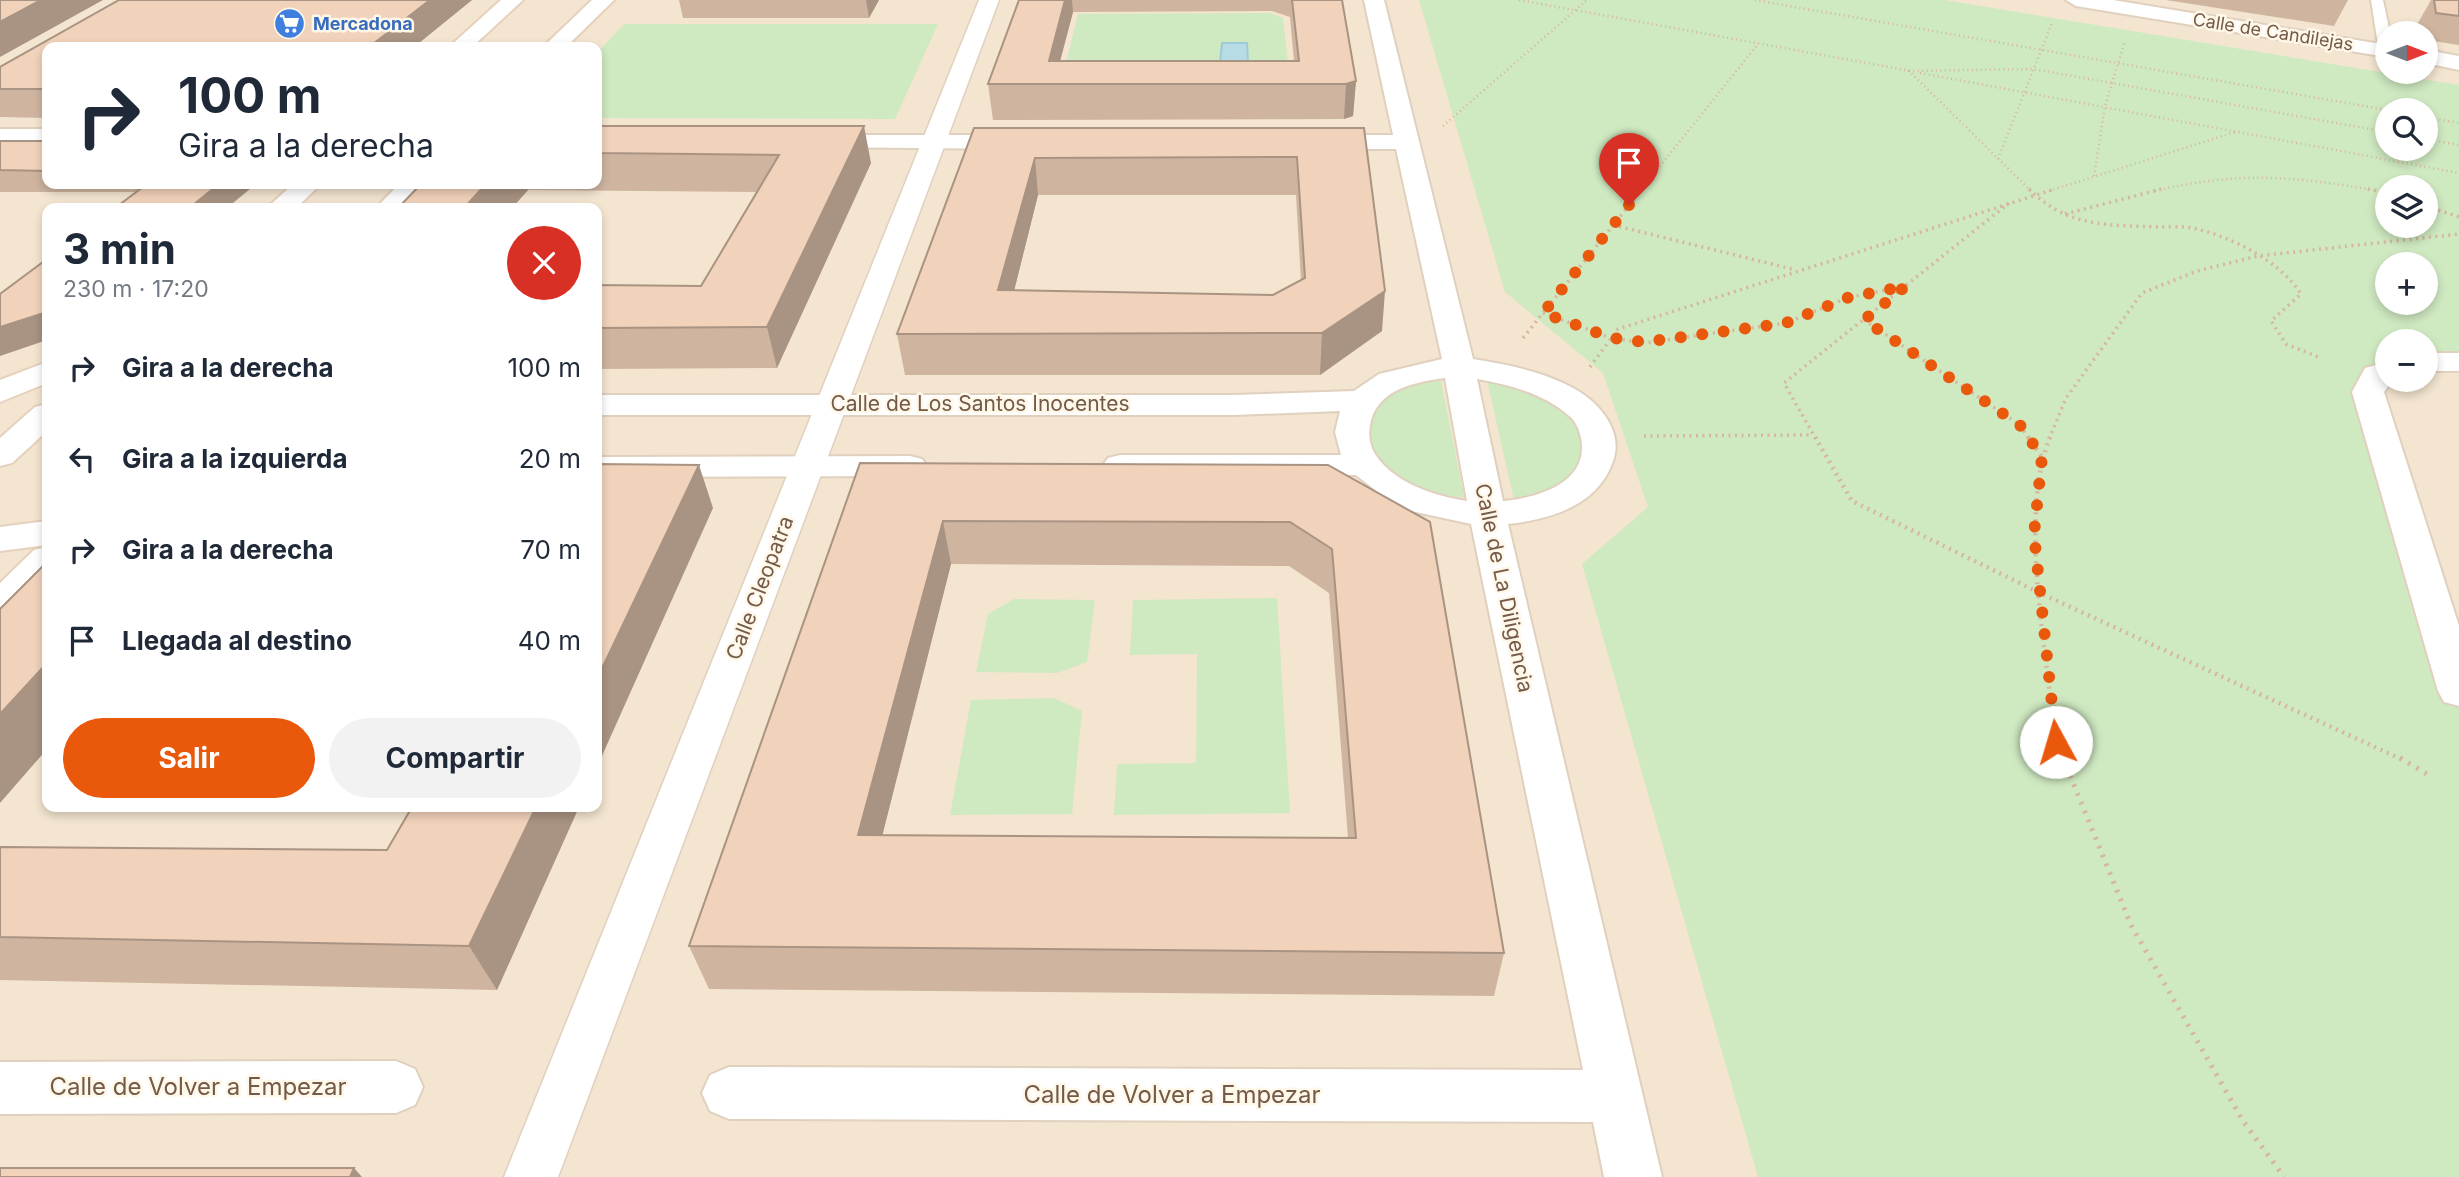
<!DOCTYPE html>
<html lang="es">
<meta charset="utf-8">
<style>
:root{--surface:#fff;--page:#f2f2f3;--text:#1f2937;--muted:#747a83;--accent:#ea580c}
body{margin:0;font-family:Inter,sans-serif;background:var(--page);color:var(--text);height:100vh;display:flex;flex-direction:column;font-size:26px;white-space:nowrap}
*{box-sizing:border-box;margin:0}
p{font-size:23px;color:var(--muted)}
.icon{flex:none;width:38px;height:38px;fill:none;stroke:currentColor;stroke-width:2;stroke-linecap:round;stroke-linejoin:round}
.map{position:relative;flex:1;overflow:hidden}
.drawer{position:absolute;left:42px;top:203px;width:560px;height:609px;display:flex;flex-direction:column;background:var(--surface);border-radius:14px;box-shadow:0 4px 10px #0003}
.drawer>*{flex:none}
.guide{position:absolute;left:42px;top:42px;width:560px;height:147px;border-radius:14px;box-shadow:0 4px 10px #0003;background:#fff;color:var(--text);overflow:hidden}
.needle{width:46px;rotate:90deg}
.controls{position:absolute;left:2375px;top:21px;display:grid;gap:14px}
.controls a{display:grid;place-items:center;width:63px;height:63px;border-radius:50%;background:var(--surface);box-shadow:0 4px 10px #0003;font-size:35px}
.pin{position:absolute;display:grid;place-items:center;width:60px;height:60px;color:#fff;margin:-72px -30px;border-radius:50% 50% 50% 0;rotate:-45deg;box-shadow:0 0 7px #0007}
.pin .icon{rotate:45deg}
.me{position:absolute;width:77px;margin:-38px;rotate:354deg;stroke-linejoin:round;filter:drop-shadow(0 0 5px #0008)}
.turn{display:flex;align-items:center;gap:24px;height:147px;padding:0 21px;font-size:32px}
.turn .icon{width:91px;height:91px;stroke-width:2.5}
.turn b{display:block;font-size:49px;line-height:60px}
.round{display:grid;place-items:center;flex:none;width:74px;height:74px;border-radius:37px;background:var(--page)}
.headline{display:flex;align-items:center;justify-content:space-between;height:119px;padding:0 21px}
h1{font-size:42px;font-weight:700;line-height:52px}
.button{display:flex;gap:14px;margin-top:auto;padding:14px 21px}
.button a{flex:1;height:80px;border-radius:42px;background:var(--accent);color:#fff;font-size:28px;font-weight:700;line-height:80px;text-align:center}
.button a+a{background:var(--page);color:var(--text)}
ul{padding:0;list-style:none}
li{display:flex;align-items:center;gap:21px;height:91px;padding:0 21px}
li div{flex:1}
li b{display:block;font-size:26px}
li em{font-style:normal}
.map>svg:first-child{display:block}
</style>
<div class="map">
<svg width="2459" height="1177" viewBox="0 0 2459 1177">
<rect width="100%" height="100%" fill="#fcf3e2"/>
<!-- residential -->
<path fill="#f3e5d0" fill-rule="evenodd" d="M0 0H2459V1177H0ZM2387 33H2426V72H2387ZM47 47H597V184H47ZM2387 110H2426V149H2387ZM2387 187H2426V226H2387ZM47 208H597V807H47ZM2387 264H2426V303H2387ZM2387 341H2426V380H2387Z"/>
<!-- green -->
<path fill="#cfe9c1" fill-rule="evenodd" d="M1419 0H1944L2459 85V362H2426V341H2387V371L2376 375 2459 691V1177H1758L1582 564 1648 507 1603 373 1505 292ZM2387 110H2426V149H2387ZM2387 187H2426V226H2387ZM2387 264H2426V303H2387Z
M1269 13 1283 18 1291 91 1059 93 1078 14Z
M624 24H938L895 119 597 118V53Z
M1426 380 1441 381 1464 497C1424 497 1394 479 1369 449 1367 403 1386 393 1426 380Z
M1487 380 1535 391 1574 416 1587 447C1570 488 1556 492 1514 500Z
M1277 598 1290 813 1114 815 1117 764 1196 763 1197 654 1130 655 1133 600Z
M1014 599 1095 600 1087 662 1057 673 976 672 988 614Z
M1054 698 1082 711 1072 814 950 815 971 700Z"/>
<!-- water -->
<path fill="#b7dce5" stroke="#9dcbd7" stroke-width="2" d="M1222 43H1247L1248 63H1220Z"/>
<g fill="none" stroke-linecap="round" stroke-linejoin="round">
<defs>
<path id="service" d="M2371 0H2383L2390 33H2387V55L2379 51Z"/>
<path id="pedestrian" d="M979 0H999L558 1177H504Z"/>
<path id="minor" d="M1364 0H1384L1473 359C1511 365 1563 375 1593 402 1609 417 1620 437 1614 458 1600 505 1552 519 1508 524L1662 1177H1604L1593 1122 729 1119 710 1111 702 1093 710 1075 729 1067 1583 1070 1471 524 1411 511 1389 501 1356 475H1120L1108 472 1103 465 1108 458 1120 455H1341L1335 432 1340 411 1234 415H597V395H1234L1354 391 1379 374 1442 359 1396 149H1314L1305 147 1302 142 1305 137 1314 135H1393ZM1445 378 1467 501C1435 496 1397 484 1377 457 1370 448 1368 436 1370 426 1375 390 1414 382 1445 378ZM1477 379C1508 384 1544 394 1568 415 1576 421 1579 429 1581 438 1590 483 1537 498 1503 501Z
M2066 0H2113L2387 45V57L2076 6Z
M2426 50 2459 56V70L2426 63Z
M0 129H47V143H0Z
M817 135H1023L1032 137 1035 142 1032 147 1023 149 808 147 805 142 808 137Z
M2426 353H2459V371H2426Z
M2387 362V380H2393L2384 392 2459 626V706L2444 702 2438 691 2352 392 2365 368Z
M910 456 922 459 927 466 922 473 910 476 597 477V457Z
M396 1061 415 1069 423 1087 415 1105 396 1113 0 1114V1062Z"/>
<path id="secondary" d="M501 0H523L472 47H449Z
M592 0H614L566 47H543Z
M293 184H321L296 208H267Z
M399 184H426L404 208H376Z
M47 362V383L0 402V380Z
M47 404V431L12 463 0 466V438L35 407Z
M47 521V545L0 551V527Z
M47 547V581L14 615 0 619V583L34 550Z"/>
</defs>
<!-- service casing -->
<use href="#service" stroke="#e0d0be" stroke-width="4"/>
<!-- pedestrian casing -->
<use href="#pedestrian" stroke="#e0d0be" stroke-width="3"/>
<!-- minor casing -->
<use href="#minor" stroke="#e0d0be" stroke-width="4"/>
<!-- secondary casing -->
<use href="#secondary" stroke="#e5d1bc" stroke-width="4"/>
<!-- path-far3 -->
<path stroke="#d6b69d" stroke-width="2.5" stroke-dasharray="1 3.5" stroke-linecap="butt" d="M1519 0 1911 71
M1755 0 2387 110
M1920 73 2459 173
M2426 117 2459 123
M1443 126 1587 0
M2426 139 2459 145
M1998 159 2052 23
M2094 176 2105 106 2125 41
M1640 191 1758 44
M2031 191 1909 71 2033 69 2387 132
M2049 191 2235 132
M2155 191C2238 171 2294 176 2378 191"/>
<!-- path-far2 -->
<path stroke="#d6b69d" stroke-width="3.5" stroke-dasharray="2 4.5" stroke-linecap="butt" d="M2029 189C2068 228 2109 225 2160 227 2170 227 2182 226 2192 228 2231 236 2280 261 2301 294L2271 321 2286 344 2318 357
M2368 189 2387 193
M2426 206 2459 217
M2065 214 2162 189
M1613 225 1796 270
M1543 313 1611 338 1645 343 1786 323 1847 298 1905 286
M1864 320 2020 425 2029 439
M1523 338 1642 189
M1590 367 1618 329 2055 189
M1644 436 1813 435
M1816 439 1784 383 2009 203
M2049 439 2066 398 2142 293 2197 271 2258 256 2459 234"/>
<!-- path-far1 -->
<path stroke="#d6b69d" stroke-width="4.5" stroke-dasharray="2 5" stroke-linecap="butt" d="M1815 437 1852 501 2040 593 2403 760
M2028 437 2042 457
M2050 437C2018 516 2047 656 2056 742L2063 760"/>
<!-- path -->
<path stroke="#d6b69d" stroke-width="5" stroke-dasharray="2.5 7" stroke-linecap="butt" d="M2063 758 2131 925 2243 1121 2284 1177
M2400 758 2427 774"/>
<!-- service -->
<use href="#service" fill="#fff" fill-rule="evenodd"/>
<!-- pedestrian -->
<use href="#pedestrian" fill="#fff" fill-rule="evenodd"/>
<!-- minor -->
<use href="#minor" fill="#fff" fill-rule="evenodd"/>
<!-- secondary -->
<use href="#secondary" fill="#fff" fill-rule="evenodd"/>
</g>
<!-- wall -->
<path fill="#cfb5a0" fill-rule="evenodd" d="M119 0H472L414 47H47V118L0 117V67Z
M679 0H879L869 18H683Z
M1019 0H1342L1356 81 1353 116 1344 119 993 120 988 84ZM1272 11 1290 17 1294 61H1060L1073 12Z
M2166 0H2348L2334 26Z
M2431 0H2459V45L2426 40V33H2420L2418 23Z
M597 126 871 163 777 368 597 369V285L701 286 757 192 528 190 512 208H398L421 184H597Z
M974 128H1364L1382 331 1320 375H905L897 334ZM1038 195H1296L1301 281 1273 295 1014 291Z
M0 141H47V184H256L136 192H0Z
M860 463 1328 465 1504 953 1494 996 709 989 689 946ZM951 564 1289 566 1329 593 1348 838 882 836Z
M412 807H579L497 990 0 980V847L387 850Z"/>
<!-- shaded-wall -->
<path fill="#a99382" d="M41 0H103L0 57V22Z
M430 0H472L414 47H369Z
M866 0H879L869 18Z
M1065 0H1072L1073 12 1054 84 1049 61Z
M1356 81 1353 116 1344 119 1346 84Z
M864 126 871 163 777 368 767 327Z
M1035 158 1038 195 1004 331 998 290Z
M219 184H256L227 208H189Z
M486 184H526L528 190 512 208H464Z
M1385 291 1382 331 1320 375 1322 333Z
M47 312V340L0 356V327Z
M699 465 713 508 597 767V679Z
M943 521 951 564 871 880 858 835Z
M47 663V749L0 803V714Z
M536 807H579L497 990 469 946Z
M354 1168 362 1177H350Z"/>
<!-- building -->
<path fill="#f1d2ba" stroke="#a99382" stroke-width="2" fill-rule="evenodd" d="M0 0H41L0 22Z
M119 0H430L369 47H47V89H0V67Z
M1019 0H1065L1049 61H1299L1292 0H1342L1356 81 1346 84H988Z
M2434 0H2459V16L2436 13Z
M597 126H864L767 327 597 328V285L701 286 779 155 597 153Z
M974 128H1364L1385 291 1322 333 897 334ZM1297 157 1305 278 1273 295 998 290 1035 158Z
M0 141H47V171L0 170Z
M147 184H219L189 208H115Z
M421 184H486L464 208H398Z
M47 259V312L0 327V294Z
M860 463 1328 465 1430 522 1504 953 689 946ZM943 521 1290 522 1332 549 1356 838 858 835Z
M597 464 699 465 597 679Z
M47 562V663L0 714V609Z
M412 807H536L469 946 0 937V847L387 850Z
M0 1168H354L350 1177H0Z"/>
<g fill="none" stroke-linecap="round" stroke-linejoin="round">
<!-- route -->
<path stroke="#ea580c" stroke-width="12" stroke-dasharray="0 21.6" d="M1629 205 1543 313 1612 338 1645 342 1786 323 1847 298 1906 286 1864 320 2020 425 2042 457 2034 534 2056 742"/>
</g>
<!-- icons -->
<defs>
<symbol id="supermarket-disc" viewBox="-11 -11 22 22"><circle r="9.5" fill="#3f7fe0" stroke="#fff7e8"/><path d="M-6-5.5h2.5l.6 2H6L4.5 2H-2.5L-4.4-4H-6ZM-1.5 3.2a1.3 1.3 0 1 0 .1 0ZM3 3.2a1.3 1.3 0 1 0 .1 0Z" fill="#fff"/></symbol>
</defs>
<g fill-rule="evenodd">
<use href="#supermarket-disc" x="272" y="6" width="35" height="35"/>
</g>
<g text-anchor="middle" stroke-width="5" stroke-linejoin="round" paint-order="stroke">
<!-- far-shop labels -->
<g font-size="18" font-weight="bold" fill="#366cbe" stroke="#fff7e8" text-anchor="start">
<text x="313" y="30">Mercadona</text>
</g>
<!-- far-street labels -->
<g font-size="18" fill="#735a49" stroke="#fff7e8">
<text transform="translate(2273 32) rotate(9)" y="6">Calle de Candilejas</text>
</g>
<!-- street labels -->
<g font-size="21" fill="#735a49" stroke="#fff7e8">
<text x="980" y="411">Calle de Los Santos Inocentes</text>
<text transform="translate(760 588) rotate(-69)" y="7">Calle Cleopatra</text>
<text transform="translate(1504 588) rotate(78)" y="7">Calle de La Diligencia</text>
</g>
<!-- near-street labels -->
<g font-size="24" fill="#735a49" stroke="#fff7e8">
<text x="198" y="1095">Calle de Volver a Empezar</text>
<text x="1172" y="1103">Calle de Volver a Empezar</text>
</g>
</g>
</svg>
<div class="controls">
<a><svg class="needle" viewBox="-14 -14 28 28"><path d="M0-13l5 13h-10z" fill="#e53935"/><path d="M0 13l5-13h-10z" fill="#747a83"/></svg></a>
<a><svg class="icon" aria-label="search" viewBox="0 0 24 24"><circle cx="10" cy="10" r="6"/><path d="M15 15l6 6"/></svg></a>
<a><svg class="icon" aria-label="layers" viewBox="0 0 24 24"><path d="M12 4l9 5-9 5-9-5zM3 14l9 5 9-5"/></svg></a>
<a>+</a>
<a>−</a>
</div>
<div class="pin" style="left:1629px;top:205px;background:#d93025"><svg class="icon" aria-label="arrive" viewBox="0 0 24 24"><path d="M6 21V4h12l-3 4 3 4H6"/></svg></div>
<svg class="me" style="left:2056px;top:742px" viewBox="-20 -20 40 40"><circle r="19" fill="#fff"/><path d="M0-13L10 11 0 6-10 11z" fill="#ea580c"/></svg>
<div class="guide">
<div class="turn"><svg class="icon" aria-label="right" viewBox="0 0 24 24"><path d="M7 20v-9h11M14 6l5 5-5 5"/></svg><div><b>100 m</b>Gira a la derecha</div></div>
</div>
<section class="drawer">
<div class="headline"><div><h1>3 min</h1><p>230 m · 17:20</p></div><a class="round" style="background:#d93025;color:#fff"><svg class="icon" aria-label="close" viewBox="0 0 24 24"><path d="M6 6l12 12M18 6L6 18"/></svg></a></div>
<ul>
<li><svg class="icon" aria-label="right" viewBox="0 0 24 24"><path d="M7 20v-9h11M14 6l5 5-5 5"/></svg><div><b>Gira a la derecha</b></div><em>100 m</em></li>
<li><svg class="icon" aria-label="left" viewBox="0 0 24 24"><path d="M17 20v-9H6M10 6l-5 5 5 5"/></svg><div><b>Gira a la izquierda</b></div><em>20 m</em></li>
<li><svg class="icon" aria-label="right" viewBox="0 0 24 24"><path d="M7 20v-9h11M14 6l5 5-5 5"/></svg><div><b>Gira a la derecha</b></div><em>70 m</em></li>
<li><svg class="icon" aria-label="arrive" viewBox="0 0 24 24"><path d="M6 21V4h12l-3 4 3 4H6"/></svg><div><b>Llegada al destino</b></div><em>40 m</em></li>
</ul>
<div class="button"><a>Salir</a><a>Compartir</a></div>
</section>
</div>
